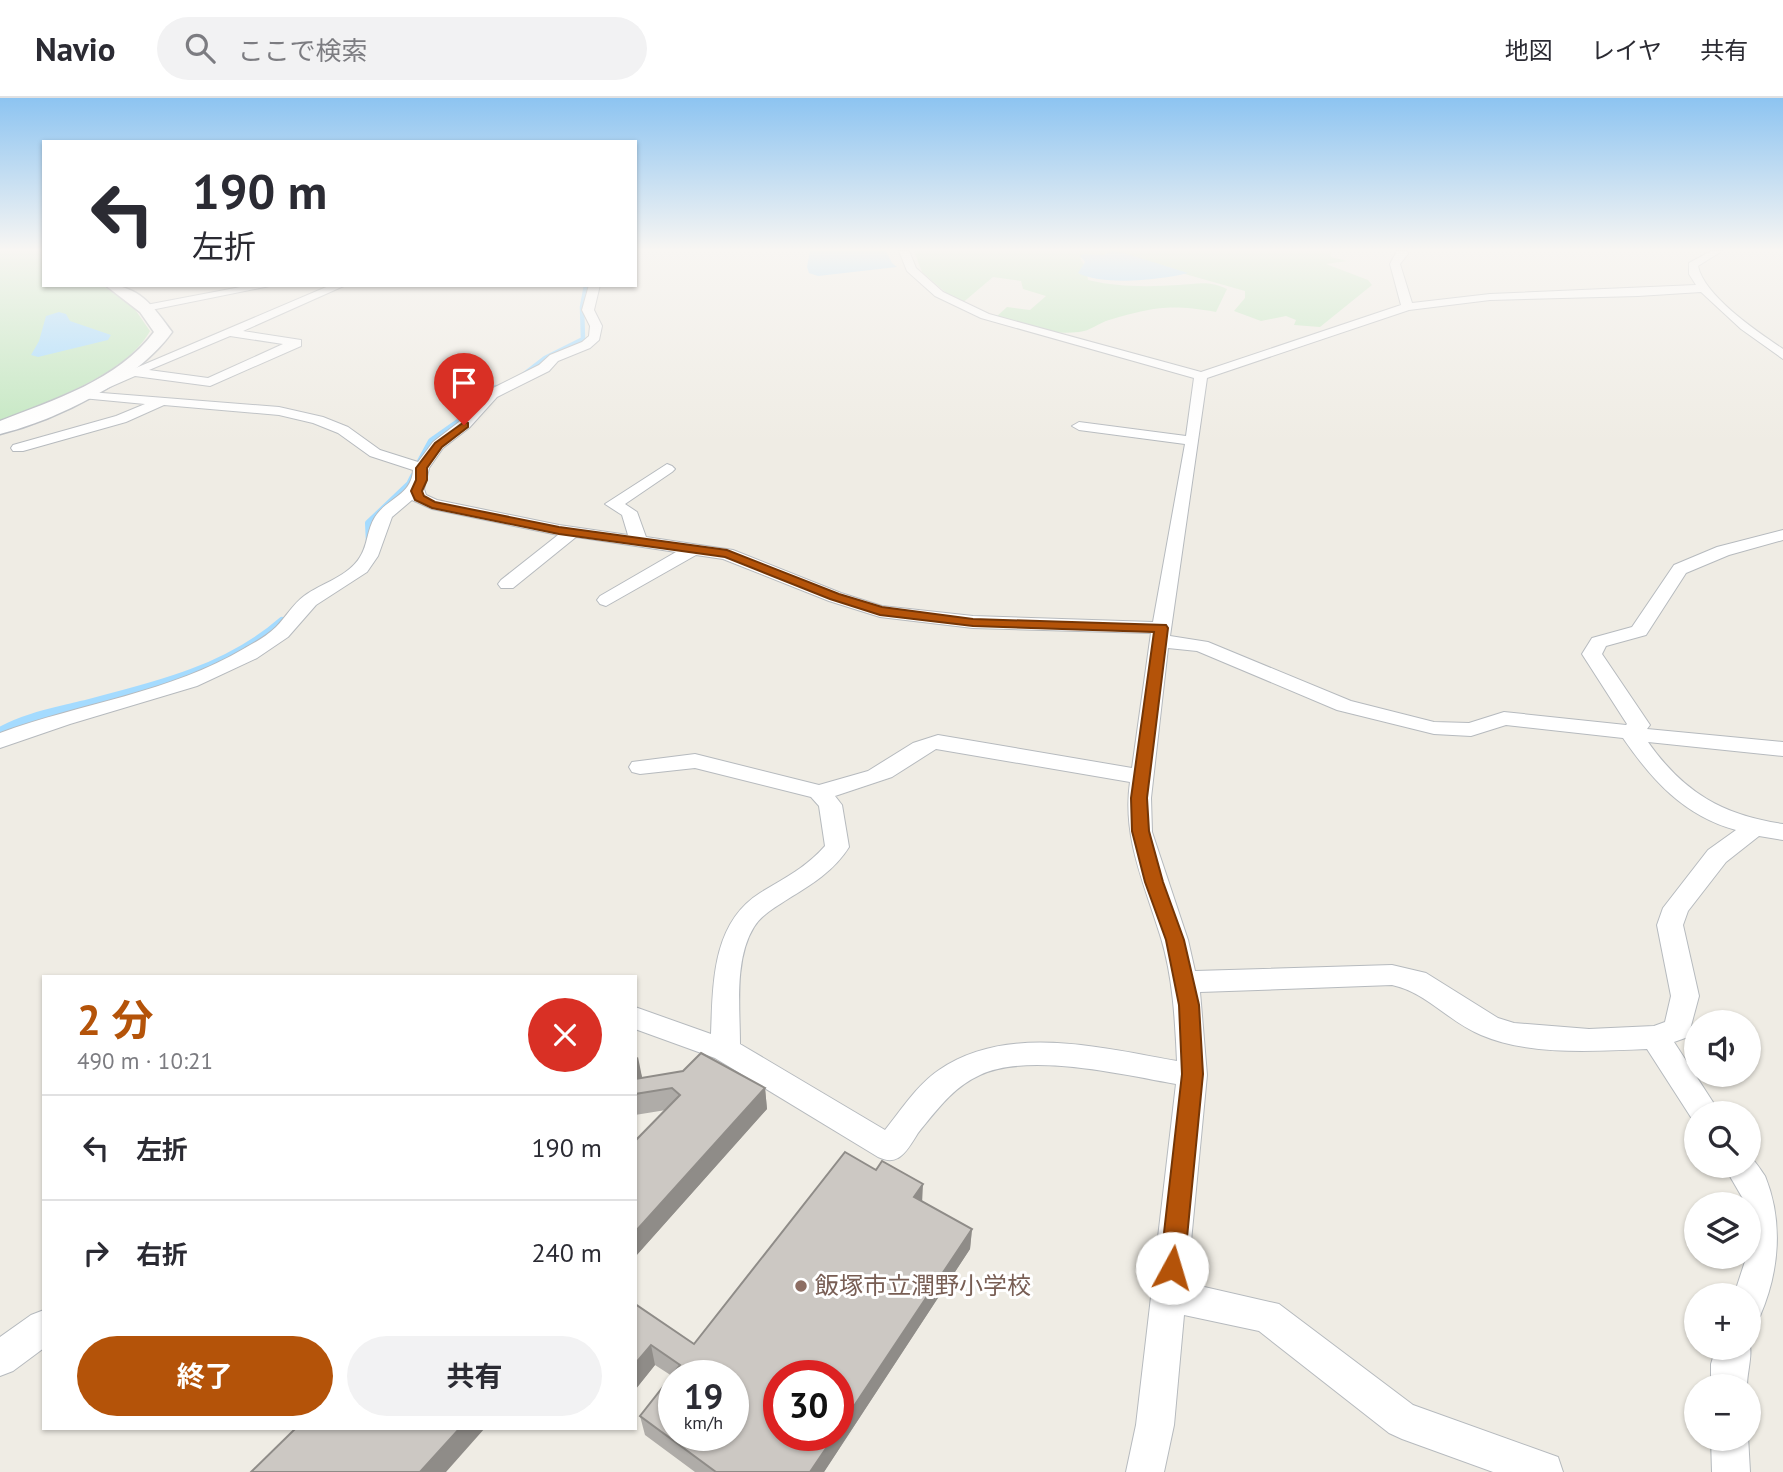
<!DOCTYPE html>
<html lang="ja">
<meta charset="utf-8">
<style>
:root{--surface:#fff;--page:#f2f2f3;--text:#2b2b33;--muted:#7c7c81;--line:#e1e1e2;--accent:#b45309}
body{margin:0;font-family:"PT Sans","Noto Sans JP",sans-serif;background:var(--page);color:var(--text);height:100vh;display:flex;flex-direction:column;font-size:26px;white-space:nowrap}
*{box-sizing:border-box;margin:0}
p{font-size:23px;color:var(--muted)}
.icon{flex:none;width:38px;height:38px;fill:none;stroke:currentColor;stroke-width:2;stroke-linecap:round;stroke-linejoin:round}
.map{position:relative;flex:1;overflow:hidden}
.details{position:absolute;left:42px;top:877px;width:595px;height:455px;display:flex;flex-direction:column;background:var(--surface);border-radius:0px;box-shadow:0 2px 5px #0004}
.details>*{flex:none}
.top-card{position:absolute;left:42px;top:42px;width:595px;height:147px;border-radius:0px;box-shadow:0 2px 5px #0004;background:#fff;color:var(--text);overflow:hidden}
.tools{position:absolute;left:1684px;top:912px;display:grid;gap:14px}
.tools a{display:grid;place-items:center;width:77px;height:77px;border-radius:50%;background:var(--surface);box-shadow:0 2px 5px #0004;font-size:35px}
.speed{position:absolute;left:658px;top:1262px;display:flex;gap:14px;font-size:35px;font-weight:700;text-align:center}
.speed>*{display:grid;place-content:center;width:91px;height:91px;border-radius:50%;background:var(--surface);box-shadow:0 2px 5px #0004;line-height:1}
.speed small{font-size:18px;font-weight:400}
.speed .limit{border:10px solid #d22;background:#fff;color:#111}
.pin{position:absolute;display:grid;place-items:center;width:60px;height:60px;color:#fff;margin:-72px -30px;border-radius:50% 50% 50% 0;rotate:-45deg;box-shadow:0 0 7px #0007}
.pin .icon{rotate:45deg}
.me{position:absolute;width:77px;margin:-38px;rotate:6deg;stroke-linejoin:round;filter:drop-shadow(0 0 5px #0008)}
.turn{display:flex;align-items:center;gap:24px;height:147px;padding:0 35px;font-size:32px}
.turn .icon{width:91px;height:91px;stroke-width:2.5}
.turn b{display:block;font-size:49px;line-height:60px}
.round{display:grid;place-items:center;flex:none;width:74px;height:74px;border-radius:37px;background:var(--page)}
.summary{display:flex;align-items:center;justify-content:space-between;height:119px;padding:0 35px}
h1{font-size:42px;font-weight:700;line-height:52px;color:var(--accent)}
.action{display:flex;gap:14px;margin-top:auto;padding:14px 35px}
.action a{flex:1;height:80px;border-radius:42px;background:var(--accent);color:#fff;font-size:28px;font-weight:700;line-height:80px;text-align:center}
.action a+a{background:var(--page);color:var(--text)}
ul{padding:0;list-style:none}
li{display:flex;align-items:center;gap:21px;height:105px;padding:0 35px;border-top:2px solid var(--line)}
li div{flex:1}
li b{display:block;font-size:26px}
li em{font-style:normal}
header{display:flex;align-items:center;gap:42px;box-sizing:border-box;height:98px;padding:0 35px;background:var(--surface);border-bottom:2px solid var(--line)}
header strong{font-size:33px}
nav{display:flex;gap:38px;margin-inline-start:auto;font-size:24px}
.search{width:490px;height:63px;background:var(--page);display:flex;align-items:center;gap:18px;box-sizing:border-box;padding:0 24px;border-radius:38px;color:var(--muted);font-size:26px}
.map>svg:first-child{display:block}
</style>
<header>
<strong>Navio</strong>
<div class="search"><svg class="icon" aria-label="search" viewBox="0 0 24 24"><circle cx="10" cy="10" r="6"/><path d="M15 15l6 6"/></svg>ここで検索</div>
<nav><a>地図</a><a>レイヤ</a><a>共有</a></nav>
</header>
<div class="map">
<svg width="1783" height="1374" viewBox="0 0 1783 1374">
<rect width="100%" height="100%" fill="#efece4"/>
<!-- green -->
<path fill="#c2e7c0" d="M0 153H44V187H102L134 210 150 233C125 278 45 304 0 323Z
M914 153H1330L1331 159 1347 163 1326 166 1368 182 1372 187 1320 229 1294 227 1296 222 1286 218 1261 223 1234 213 1245 200V193L1139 163 1080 160 1086 170 1088 182C1117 189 1148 189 1178 187 1197 186 1209 182 1227 191L1216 214C1169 206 1154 209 1109 222 1099 225 1090 233 1079 234 1047 237 1025 229 995 220L1007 209 1030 212 1046 198 1023 191 1021 183 993 179 960 207 922 174Z"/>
<!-- water -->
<path fill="#a4dbff" d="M810 153H886L892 165 897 169 818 178 809 175 807 169Z
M1113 153 1124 155 1188 175C1160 182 1104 188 1078 175L1085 164 1080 158 1083 156 1103 157Z
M59 214 66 216 70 223 111 237 108 242 38 259 31 257 39 243 46 218Z"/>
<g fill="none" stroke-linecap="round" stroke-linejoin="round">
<!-- stream-far2 -->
<path stroke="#a4dbff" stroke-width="4.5" d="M523 277 545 260 583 241 582 209 586 187"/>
<!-- stream-far1 -->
<path stroke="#a4dbff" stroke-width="6" d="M419 365 431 343 458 324 483 296 495 290
M369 447 368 425 409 386 413 378"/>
<!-- stream -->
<path stroke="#a4dbff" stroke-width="8" d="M0 633C25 619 53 614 81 607 152 589 226 572 282 523"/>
<defs>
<path id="street" d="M899 153H909L916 170 943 194 989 216 1201 274 1401 207 1390 166 1397 153H1407L1408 156 1400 166 1412 205 1490 196 1696 187 1689 176V165L1711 153H1722L1698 168C1704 198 1758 234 1783 251V261L1741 231 1701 194 1638 198 1490 202 1409 212 1207 280 1170 538 1208 544 1351 603 1434 624 1469 625 1504 614 1626 627 1627 626 1582 556 1592 540 1632 529 1674 467 1717 449 1783 432V442L1729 457 1686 475 1646 537 1606 548 1602 556 1650 627 1647 631 1783 644V658L1648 644C1684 695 1723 717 1783 726V742L1759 738 1726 764 1688 813 1683 827 1699 898 1688 939 1674 944 1720 1015H1696L1694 1024 1647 951C1596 953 1529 958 1481 937 1449 924 1426 894 1392 887L1200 894 1207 977 1187 1185 1279 1206 1413 1307 1558 1359 1563 1374H1493L1402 1341 1389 1335 1259 1233 1184 1217 1174 1327 1164 1374H1126L1136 1327 1176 986C1124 977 1029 954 980 977 953 989 936 1013 918 1035 913 1043 906 1056 898 1060 891 1064 885 1062 878 1059L715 960 635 931V909L711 936C713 885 712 825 760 795 783 781 807 769 825 748L819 708 811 699 695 670 640 676 632 674 629 669 632 664 695 656 819 687 868 673 913 645 938 637 1132 670 1151 535 973 530 880 519 829 503 723 461 696 457 606 508 600 506 597 502 600 498 676 454 576 439 513 490H501L498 486 501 482 558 437 432 411 412 402 392 419 378 458 367 474 316 507 288 539 257 560 197 588 70 626 0 650V635C81 605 170 595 245 550 256 544 267 538 276 529 286 519 293 506 304 498 322 485 349 478 360 459 368 447 367 431 375 419 387 400 412 397 413 372L370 358 338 335 313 325 279 317 164 307 126 324 23 353H13L11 350 13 347 116 318 145 306 82 300 77 299V293L279 309 323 319 348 329 380 352 418 364 433 344 459 324 487 293 539 267 550 257 582 244 589 238 590 228 582 212 589 187H600L594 212 602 228 599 242 590 250 558 263 549 273 497 299 469 330 443 350 429 370 424 391 426 397 437 402 559 427 628 437 622 417 605 406 667 366 672 368 675 371 672 374 625 406 637 414 646 439 733 452 841 495 882 508 973 518 1153 524 1185 346 1079 332 1072 328 1079 324 1186 338 1194 280 981 220 935 198 907 173ZM1168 550 1197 553 1337 612 1434 636 1471 638 1506 627 1623 640C1652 682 1684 718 1736 732L1708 752 1663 810 1657 827 1671 898 1665 924 1654 928 1589 931 1514 925 1498 920 1426 875 1392 867 1195 873 1188 842 1152 734 1151 700ZM936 651 1130 684C1122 740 1145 787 1161 840 1173 880 1175 921 1177 963 1101 950 1008 925 939 972 918 986 901 1012 885 1032L740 946C740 910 734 861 754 829 762 816 776 809 788 801 811 787 834 773 849 749L842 707 835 698 892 679Z
M251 187H275L146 213 140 210 146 207Z
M331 187H346L243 233 301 242V248L210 288 135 278 103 292 98 293 91 289ZM230 238 283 246 208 280 149 272Z
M1748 1057C1755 1062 1760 1071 1765 1078 1783 1122 1780 1172 1760 1218L1748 1222V1197H1734L1753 1139 1748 1106H1746L1724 1068H1748Z
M44 1212V1250L13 1273 0 1278V1239L31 1217Z
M1748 1241C1754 1254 1747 1273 1747 1288H1711V1266L1716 1250H1748Z
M1748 1338 1750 1374H1712L1711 1340H1748Z"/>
<path id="secondary" d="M105 187C139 187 153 208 172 234 138 282 57 322 0 336V323C54 302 118 282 154 234L140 214Z"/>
</defs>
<!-- street casing -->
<use href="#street" stroke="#b6babe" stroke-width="2"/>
<!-- secondary casing -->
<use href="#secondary" stroke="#b7bbc0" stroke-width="3"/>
<!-- street -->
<use href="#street" fill="#fff" fill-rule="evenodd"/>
<!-- secondary -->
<use href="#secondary" fill="#fff" fill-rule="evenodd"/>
</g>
<!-- wall -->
<path fill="#afaca8" d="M635 957 642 979 641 980 765 990 767 1011 635 1159V1043L666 1012 635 1017Z
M922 1103 972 1131 970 1151 824 1374H695L645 1337 640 1318 672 1278 655 1267 635 1292V1206L694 1246Z"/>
<!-- shaded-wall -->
<path fill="#8f8c88" d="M638 959 642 979 635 985V961Z
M765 990 767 1011 635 1159V1134Z
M923 1086 922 1106 914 1099Z
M972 1131 970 1151 824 1374H810L835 1337H838V1332Z
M651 1247 655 1267 635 1292V1266Z
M460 1330H485L446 1374H420Z"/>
<!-- building -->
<path fill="#ccc8c3" stroke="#8f8c88" stroke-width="2" fill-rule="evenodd" d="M701 955 765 990 635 1134V1043L680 997 672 990 635 996V981L683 973Z
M845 1054 876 1072 882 1063 923 1086 914 1099 972 1131 838 1332V1278H779V1337H835L810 1374H716L640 1318 680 1267 651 1247 635 1266V1206L694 1246ZM674 1278H733V1337H674Z
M296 1330H460L420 1374H251Z"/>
<!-- sky -->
<linearGradient id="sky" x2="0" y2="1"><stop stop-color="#8dc4f1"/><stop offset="0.44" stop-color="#f8f6f3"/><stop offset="1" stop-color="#f8f6f3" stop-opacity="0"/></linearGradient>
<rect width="1783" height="345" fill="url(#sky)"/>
<!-- route -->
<path fill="#b45309" stroke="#753606" stroke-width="2" d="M464 324 468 325V329L442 349 427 370V382L422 393 424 398 435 404 559 429 727 452 839 496 882 509 973 521 1166 527 1168 530 1147 700 1149 733 1163 784 1184 842 1199 907 1203 976 1184 1170 1181 1178 1172 1181 1164 1178 1160 1170 1182 976 1179 907 1166 842 1145 784 1132 733 1131 700 1154 534 973 528 880 517 830 501 725 459 559 436 432 410 415 402 411 393 416 382V370L435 345Z"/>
<!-- markers -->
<circle fill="#8d6e63" stroke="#fff" stroke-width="2.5" cx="801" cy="1188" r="7"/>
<g text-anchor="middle" stroke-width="6" stroke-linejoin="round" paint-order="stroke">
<!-- near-education labels -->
<g font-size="24" fill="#785e54" stroke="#fff" text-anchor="start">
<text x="815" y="1196">飯塚市立潤野小学校</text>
</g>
</g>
</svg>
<div class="tools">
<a><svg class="icon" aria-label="sound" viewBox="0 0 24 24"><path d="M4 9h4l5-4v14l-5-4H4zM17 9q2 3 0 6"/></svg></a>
<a><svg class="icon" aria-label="search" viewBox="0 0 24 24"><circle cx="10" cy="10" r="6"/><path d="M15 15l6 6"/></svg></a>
<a><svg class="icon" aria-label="layers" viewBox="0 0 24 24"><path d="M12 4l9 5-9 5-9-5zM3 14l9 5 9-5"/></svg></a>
<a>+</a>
<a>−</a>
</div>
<div class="speed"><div>19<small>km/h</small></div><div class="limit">30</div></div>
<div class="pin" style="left:464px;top:327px;background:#d93025"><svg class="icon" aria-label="arrive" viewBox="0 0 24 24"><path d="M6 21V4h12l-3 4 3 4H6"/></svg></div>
<svg class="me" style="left:1172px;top:1170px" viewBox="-20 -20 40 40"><circle r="19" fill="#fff"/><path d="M0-13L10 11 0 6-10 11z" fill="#b45309"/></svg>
<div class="top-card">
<div class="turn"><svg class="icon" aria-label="left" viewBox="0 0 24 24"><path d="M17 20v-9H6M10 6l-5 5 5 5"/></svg><div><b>190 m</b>左折</div></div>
</div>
<section class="details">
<div class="summary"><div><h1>2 分</h1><p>490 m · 10:21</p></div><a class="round" style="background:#d93025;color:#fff"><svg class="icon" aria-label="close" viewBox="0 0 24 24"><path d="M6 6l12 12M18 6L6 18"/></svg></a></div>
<ul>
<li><svg class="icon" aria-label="left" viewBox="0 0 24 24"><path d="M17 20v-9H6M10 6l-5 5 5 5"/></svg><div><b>左折</b></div><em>190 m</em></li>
<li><svg class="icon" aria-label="right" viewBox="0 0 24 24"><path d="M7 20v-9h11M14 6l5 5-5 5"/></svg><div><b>右折</b></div><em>240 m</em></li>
</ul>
<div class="action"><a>終了</a><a>共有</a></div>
</section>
</div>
